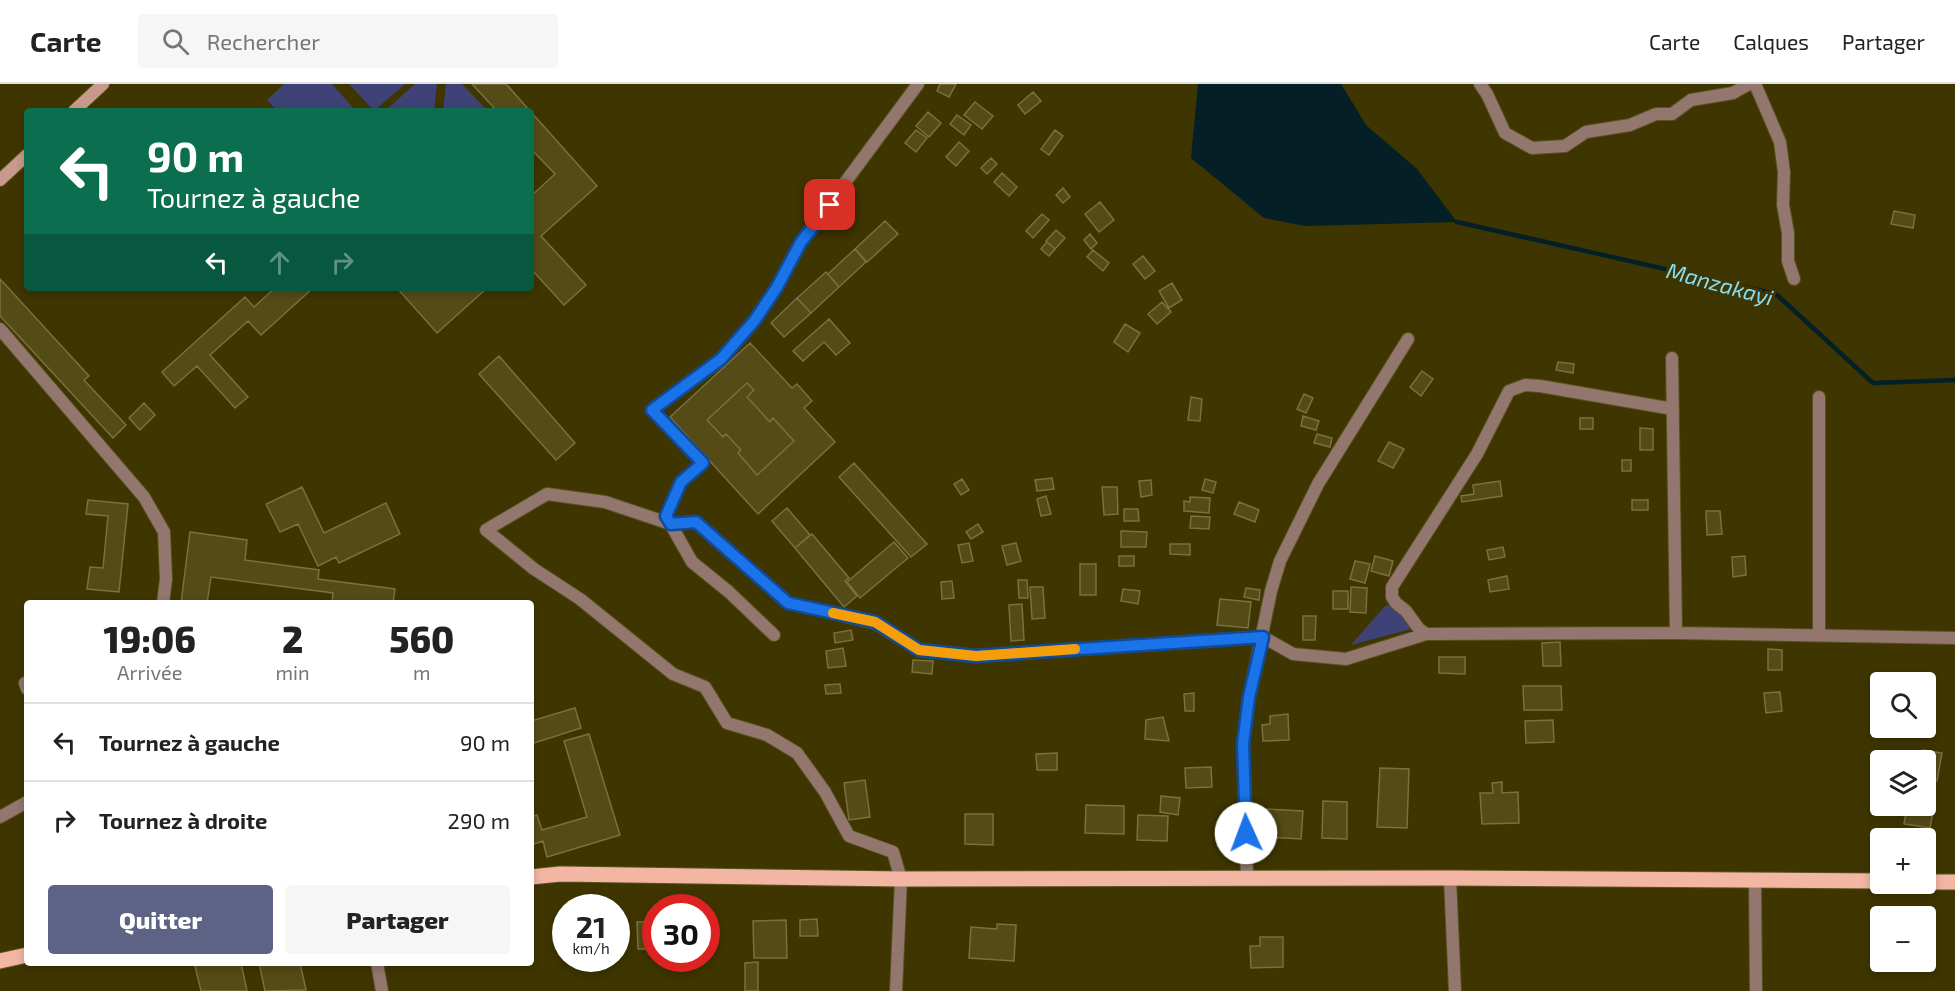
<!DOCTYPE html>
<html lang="fr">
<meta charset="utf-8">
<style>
:root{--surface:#fff;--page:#f6f6f6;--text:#222;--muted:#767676;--line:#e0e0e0;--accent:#5e6284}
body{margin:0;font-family:"Exo 2",sans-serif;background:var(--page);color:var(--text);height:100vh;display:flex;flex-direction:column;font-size:22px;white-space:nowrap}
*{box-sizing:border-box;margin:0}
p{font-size:20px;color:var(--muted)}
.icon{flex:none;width:33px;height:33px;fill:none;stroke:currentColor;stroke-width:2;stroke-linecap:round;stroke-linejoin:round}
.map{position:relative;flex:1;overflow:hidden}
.drawer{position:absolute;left:24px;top:516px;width:510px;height:366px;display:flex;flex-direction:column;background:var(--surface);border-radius:6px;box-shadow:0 3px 9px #0003}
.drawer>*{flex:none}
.hud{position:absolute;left:24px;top:24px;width:510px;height:183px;border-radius:6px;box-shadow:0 3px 9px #0003;background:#0b6e4f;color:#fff;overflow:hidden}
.fabs{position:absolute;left:1870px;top:588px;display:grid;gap:12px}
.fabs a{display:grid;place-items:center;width:66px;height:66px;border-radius:6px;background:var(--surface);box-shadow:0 3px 9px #0003;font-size:30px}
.speed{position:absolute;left:552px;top:810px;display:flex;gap:12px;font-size:30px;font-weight:700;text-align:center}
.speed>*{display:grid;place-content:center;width:78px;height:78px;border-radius:50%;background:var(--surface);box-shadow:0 3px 9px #0003;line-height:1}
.speed small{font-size:15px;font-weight:400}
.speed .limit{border:9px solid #d22;background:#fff;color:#111}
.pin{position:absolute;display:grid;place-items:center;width:51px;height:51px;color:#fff;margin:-26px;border-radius:12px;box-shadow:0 3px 9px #0006}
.me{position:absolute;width:66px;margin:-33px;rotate:358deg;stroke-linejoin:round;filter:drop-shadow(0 0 4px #0008)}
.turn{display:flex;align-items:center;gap:21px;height:126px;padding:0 24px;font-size:27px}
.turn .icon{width:78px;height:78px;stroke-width:2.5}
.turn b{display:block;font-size:42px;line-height:51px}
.lanes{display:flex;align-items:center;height:57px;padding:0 24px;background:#0003;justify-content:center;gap:30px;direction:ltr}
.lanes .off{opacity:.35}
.eta{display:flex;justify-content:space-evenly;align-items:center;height:102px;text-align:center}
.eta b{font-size:36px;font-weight:800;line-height:42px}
.primary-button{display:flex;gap:12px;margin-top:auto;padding:12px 24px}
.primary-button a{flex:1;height:69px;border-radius:6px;background:var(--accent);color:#fff;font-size:24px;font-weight:800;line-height:69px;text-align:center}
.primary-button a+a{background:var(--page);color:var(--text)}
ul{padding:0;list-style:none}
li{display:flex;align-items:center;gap:18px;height:78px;padding:0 24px;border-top:2px solid var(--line)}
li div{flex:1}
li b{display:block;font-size:22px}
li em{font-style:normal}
header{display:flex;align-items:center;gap:36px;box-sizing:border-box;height:84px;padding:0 30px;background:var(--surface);border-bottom:2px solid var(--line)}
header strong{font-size:28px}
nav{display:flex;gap:33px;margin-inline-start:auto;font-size:21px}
.search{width:420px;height:54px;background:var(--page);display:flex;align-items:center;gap:15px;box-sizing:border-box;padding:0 21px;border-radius:6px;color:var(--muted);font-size:22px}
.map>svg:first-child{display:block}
</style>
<header>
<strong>Carte</strong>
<div class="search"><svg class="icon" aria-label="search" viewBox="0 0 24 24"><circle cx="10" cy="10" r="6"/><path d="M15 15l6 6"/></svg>Rechercher</div>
<nav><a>Carte</a><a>Calques</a><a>Partager</a></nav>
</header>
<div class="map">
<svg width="1955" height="907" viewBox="0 0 1955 907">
<rect width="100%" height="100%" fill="#3e3500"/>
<!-- green -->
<path fill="#3e4277" d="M284 0H332L356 27H277L267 16Z
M349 0H405L374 27Z
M415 0H437L434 27H385Z
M446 0H462L488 27H443Z
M1392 520 1408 534 1411 545 1351 561 1385 522Z"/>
<!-- water -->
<path fill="#041f26" d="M1198 0H1341L1366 41 1417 85 1457 138 1305 142 1264 134 1191 74Z"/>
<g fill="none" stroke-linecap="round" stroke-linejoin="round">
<!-- stream -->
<path stroke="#041f26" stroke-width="4.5" d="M1457 138 1776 210 1873 299 1955 296"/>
</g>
<!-- building -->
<path fill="#544b17" stroke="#7a7040" stroke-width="1.5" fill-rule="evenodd" d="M472 0H506L530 27H497Z
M940 0H956L949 13 937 7Z
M1033 8 1041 17 1025 30 1018 21Z
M975 18 993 32 982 45 964 31Z
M531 28 597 102 541 152 586 201 564 221 531 185V112L555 90 531 65Z
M928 28 941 39 929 53 916 42Z
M957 31 971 41 964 51 950 40Z
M916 46 927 54 916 68 905 59Z
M1055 46 1063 52 1049 71 1041 65Z
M959 58 969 67 956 82 946 73Z
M991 74 997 80 987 90 981 84Z
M1002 89 1017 103 1009 112 994 98Z
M1063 104 1070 113 1063 119 1056 111Z
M1100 118 1114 136 1099 148 1085 130Z
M1894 127 1915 131 1913 144 1891 140Z
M1042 130 1049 136 1033 154 1026 147Z
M885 137 898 150 867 178 855 165Z
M1056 146 1065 154 1055 165 1046 157Z
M1090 150 1097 159 1091 165 1084 156Z
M1047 158 1055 165 1049 172 1041 165Z
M855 165 866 178 839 203 828 190Z
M1093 166 1109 179 1103 187 1087 173Z
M1143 172 1155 187 1145 195 1133 180Z
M826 188 839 203 811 229 797 214Z
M0 195 89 292 84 296 126 341 113 354 0 232Z
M1172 199 1182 216 1169 224 1159 207Z
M275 204H313L261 251 248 237 210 271 248 313 235 324 197 282 174 302 162 288 245 213 254 223Z
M397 204H487L437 249Z
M797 214 811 229 784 253 771 239Z
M1162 218 1171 228 1157 240 1148 230Z
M829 235 850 259 836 271 824 258 803 277 793 267Z
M1125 240 1140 249 1128 268 1114 258Z
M750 259 792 304 797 300 812 317 804 324 835 358 758 430 670 333ZM747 299 754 306 747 313 770 338 773 334 794 357 757 391 738 369 741 366 726 350 723 353 707 336Z
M499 272 575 359 556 376 479 290Z
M1558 278 1574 280 1573 289 1556 286Z
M1422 287 1433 295 1421 312 1410 303Z
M747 299 754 306 747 313 770 338 773 334 794 357 757 391 738 369 741 366 726 350 723 353 707 336Z
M1304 310 1313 314 1306 329 1297 325Z
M1191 313 1202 315 1200 337 1188 336Z
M144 319 155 331 140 346 129 334Z
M1303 332 1319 337 1316 346 1301 342Z
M1580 334H1593V345H1580Z
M1640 344 1653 345V366H1640Z
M1317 350 1332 354 1330 363 1314 359Z
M1389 358 1404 365 1393 384 1378 377Z
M1622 376H1631V387H1622Z
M854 379 927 460 911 473 839 393Z
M1052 394 1054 405 1037 407 1035 396Z
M962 395 969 406 961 411 954 400Z
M1205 395 1216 398 1213 409 1202 406Z
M1151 396 1152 411 1141 413 1139 397Z
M1500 397 1502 412 1462 418 1461 412 1474 410 1473 401Z
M302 403 324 449 386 419 400 450 339 479 336 473 318 482 298 440 280 448 266 420Z
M1102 403H1117L1118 430 1104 431Z
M1046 412 1051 430 1041 432 1037 415Z
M1190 413 1210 414 1209 429 1184 427V417L1190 418Z
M88 416 128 420 119 508 87 505 90 483 103 484 108 432 86 430Z
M1632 416H1648V426H1632Z
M1239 418 1259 426 1255 438 1234 430Z
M787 424 810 451 795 464 772 437Z
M1124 425H1138L1139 437H1124Z
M1706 427H1720L1722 450 1707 451Z
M1191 432 1210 433 1209 445 1190 444Z
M978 440 983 448 971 455 966 448Z
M1121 447 1147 448 1146 463H1121Z
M190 448 247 456 245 476 319 486 318 495 395 505 393 519H332L333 509 211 493 207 519H181Z
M812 450 849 494 845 497 857 512 844 523 795 464Z
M894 458 908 474 860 514 847 498Z
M969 459 973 477 962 479 958 461Z
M1016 459 1021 477 1007 481 1002 462Z
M1170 460H1190V471L1170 470Z
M1503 463 1505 473 1489 476 1487 466Z
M1119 472H1134V482H1119Z
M1375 472 1393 477 1389 492 1371 487Z
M1745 472 1746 491 1733 493 1732 473Z
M1355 477 1370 480 1365 499 1350 495Z
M1080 480H1096V511H1080Z
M1507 492 1509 505 1490 508 1488 496Z
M1018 496H1027L1028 514H1019Z
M952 497 954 514 942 515 941 498Z
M1030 503H1043L1045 534 1032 535Z
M1351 503 1367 504 1366 529 1350 528Z
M1246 504 1260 506 1259 516 1244 513Z
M1123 505 1140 507 1138 520 1121 517Z
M1333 507H1348V525H1333Z
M1220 515 1251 518 1248 544 1217 541Z
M1022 520 1024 556 1011 557 1009 521Z
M1303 532H1316L1315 556H1303Z
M851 546 853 556 835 559 834 549Z
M1560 558 1561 582H1543L1542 559Z
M843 564 846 582 828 584 826 567Z
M1768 565 1782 566V586H1768Z
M1439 573H1465V590L1439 589Z
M913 576 933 577 932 590 912 588Z
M840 600 841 609 826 610 825 601Z
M1523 602H1561L1562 626H1524Z
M1780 608 1782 627 1766 629 1764 609Z
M1194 609V627H1185L1184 610Z
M575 624 581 644 531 660V637Z
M1288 630 1289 656 1263 657 1262 641 1270 640V632Z
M1163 633 1169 657 1145 655 1146 636Z
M1553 636 1554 658 1526 659 1525 637Z
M589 650 620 751 547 773 543 757 531 761V733L537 731 542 746 587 733 564 657Z
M1923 666 1942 669 1937 697 1926 695V676H1921Z
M1057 669V686H1037L1036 670Z
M1211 683 1212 703 1186 704 1185 684Z
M1380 684 1409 685 1407 744 1377 743Z
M865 696 870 733 849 736 844 699Z
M1502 698V709L1518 708 1519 739 1482 740 1480 709H1493L1492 699Z
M1161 712 1180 714 1178 731 1160 728Z
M1323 717 1347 718V755L1322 754Z
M1086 721 1124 722V750L1085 749Z
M1907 723 1933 728 1930 744 1904 740Z
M1266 725 1303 727 1301 755 1265 753Z
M965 730H993V761L965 760Z
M1138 731 1168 732 1167 757 1137 756Z
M817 835 818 852H800V836Z
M786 836 787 874H754L753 837Z
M637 838H656V865H638Z
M997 840 1016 841 1014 877 969 874 971 843 997 845Z
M1260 853H1283V883L1251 884 1250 862H1260Z
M758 878V907H745V879Z
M208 879H241L247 907H201L195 882Z
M259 879H300L306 906 265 907Z"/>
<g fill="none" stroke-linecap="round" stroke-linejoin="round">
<defs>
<path id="street" d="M1480 0 1487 10 1505 49 1532 64 1565 62 1586 48 1630 41 1656 30H1672L1691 16 1733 9 1749 0
M1755 0 1780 58 1784 88 1783 121 1788 149V177L1794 195
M0 245 144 413 164 448 166 495 163 519
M1672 274 1676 549
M1426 550 1419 545 1406 527 1396 519 1392 513V503L1477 370 1509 307 1525 301 1540 302 1673 325
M1819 550V313
M774 551 729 508 692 478 666 432 681 398 703 379 652 326 721 275 755 236 777 203 801 158 918 0
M25 599 27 605
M0 733 27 718
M1247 794 1243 660 1249 613 1271 507 1280 477 1318 400 1408 255
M1450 794 1455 907
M1755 796 1756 907
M377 879 382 907
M896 907 901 795 893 768 849 752 825 708 797 669 767 651 727 639 705 603 673 590 580 515 534 485 486 446 547 410 605 418 671 440 696 438 788 519 875 539 919 566 976 572 1263 553 1293 570 1346 575 1426 550 1676 549 1955 554"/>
<path id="secondary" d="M74 27 103 0
M0 96 27 71"/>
<path id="primary" d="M531 793 560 790 901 795 1450 794 1881 797
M1926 798H1955
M0 877 27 871"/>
</defs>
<!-- street casing -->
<use href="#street" stroke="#5a5222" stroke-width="14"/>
<!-- secondary casing -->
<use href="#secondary" stroke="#5a5222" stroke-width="14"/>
<!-- primary casing -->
<use href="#primary" stroke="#5a5222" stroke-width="17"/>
<!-- street -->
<use href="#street" stroke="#93766d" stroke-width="12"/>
<!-- secondary -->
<use href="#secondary" stroke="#c99a8b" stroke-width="12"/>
<!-- primary -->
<use href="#primary" stroke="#f2b6a3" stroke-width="15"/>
</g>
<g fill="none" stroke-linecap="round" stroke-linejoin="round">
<defs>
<path id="route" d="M830 121 801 158 777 203 755 236 721 275 652 326 703 379 681 398 666 432 671 440 696 438 788 519 875 538 919 566 976 572 1263 553 1249 613 1243 660 1246 749"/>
</defs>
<!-- route casing -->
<use href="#route" stroke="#114b97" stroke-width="15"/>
<!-- route -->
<use href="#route" stroke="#1a73e8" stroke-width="10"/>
<!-- slow -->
<path stroke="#f59e0b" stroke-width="10" d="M833 529 875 538 919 566 976 572 1075 565"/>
</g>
<g text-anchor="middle" stroke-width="6" stroke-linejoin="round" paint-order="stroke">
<!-- water labels -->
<g font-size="22" font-style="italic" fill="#83def9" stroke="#3e3500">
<text transform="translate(1720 200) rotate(15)" y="8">Manzakayi</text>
</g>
</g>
</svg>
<div class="fabs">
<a><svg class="icon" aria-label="search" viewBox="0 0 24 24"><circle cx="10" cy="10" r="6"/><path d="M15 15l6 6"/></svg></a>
<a><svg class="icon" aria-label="layers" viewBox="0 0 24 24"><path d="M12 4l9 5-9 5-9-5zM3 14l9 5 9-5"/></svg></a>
<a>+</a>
<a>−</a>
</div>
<div class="speed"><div>21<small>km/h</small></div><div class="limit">30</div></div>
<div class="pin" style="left:830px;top:121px;background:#d93025"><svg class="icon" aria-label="arrive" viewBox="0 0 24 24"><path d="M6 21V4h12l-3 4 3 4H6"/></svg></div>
<svg class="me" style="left:1246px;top:749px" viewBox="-20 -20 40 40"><circle r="19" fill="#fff"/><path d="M0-13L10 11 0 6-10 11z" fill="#1a73e8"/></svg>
<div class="hud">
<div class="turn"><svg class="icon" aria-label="left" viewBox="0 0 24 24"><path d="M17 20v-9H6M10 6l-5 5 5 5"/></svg><div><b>90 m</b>Tournez à gauche</div></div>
<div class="lanes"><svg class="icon" aria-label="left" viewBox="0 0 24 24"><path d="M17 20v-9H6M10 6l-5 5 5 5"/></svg><svg class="icon off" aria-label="ahead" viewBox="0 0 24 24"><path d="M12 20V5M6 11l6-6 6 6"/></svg><svg class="icon off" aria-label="right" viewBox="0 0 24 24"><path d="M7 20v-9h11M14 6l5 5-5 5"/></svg></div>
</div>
<section class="drawer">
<div class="eta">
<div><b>19:06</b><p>Arrivée</p></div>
<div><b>2</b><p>min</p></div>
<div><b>560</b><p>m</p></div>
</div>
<ul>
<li><svg class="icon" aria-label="left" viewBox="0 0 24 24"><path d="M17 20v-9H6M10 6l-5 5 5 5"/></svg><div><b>Tournez à gauche</b></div><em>90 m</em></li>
<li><svg class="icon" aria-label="right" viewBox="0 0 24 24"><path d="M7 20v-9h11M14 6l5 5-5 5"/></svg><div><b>Tournez à droite</b></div><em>290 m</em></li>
</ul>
<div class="primary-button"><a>Quitter</a><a>Partager</a></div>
</section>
</div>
